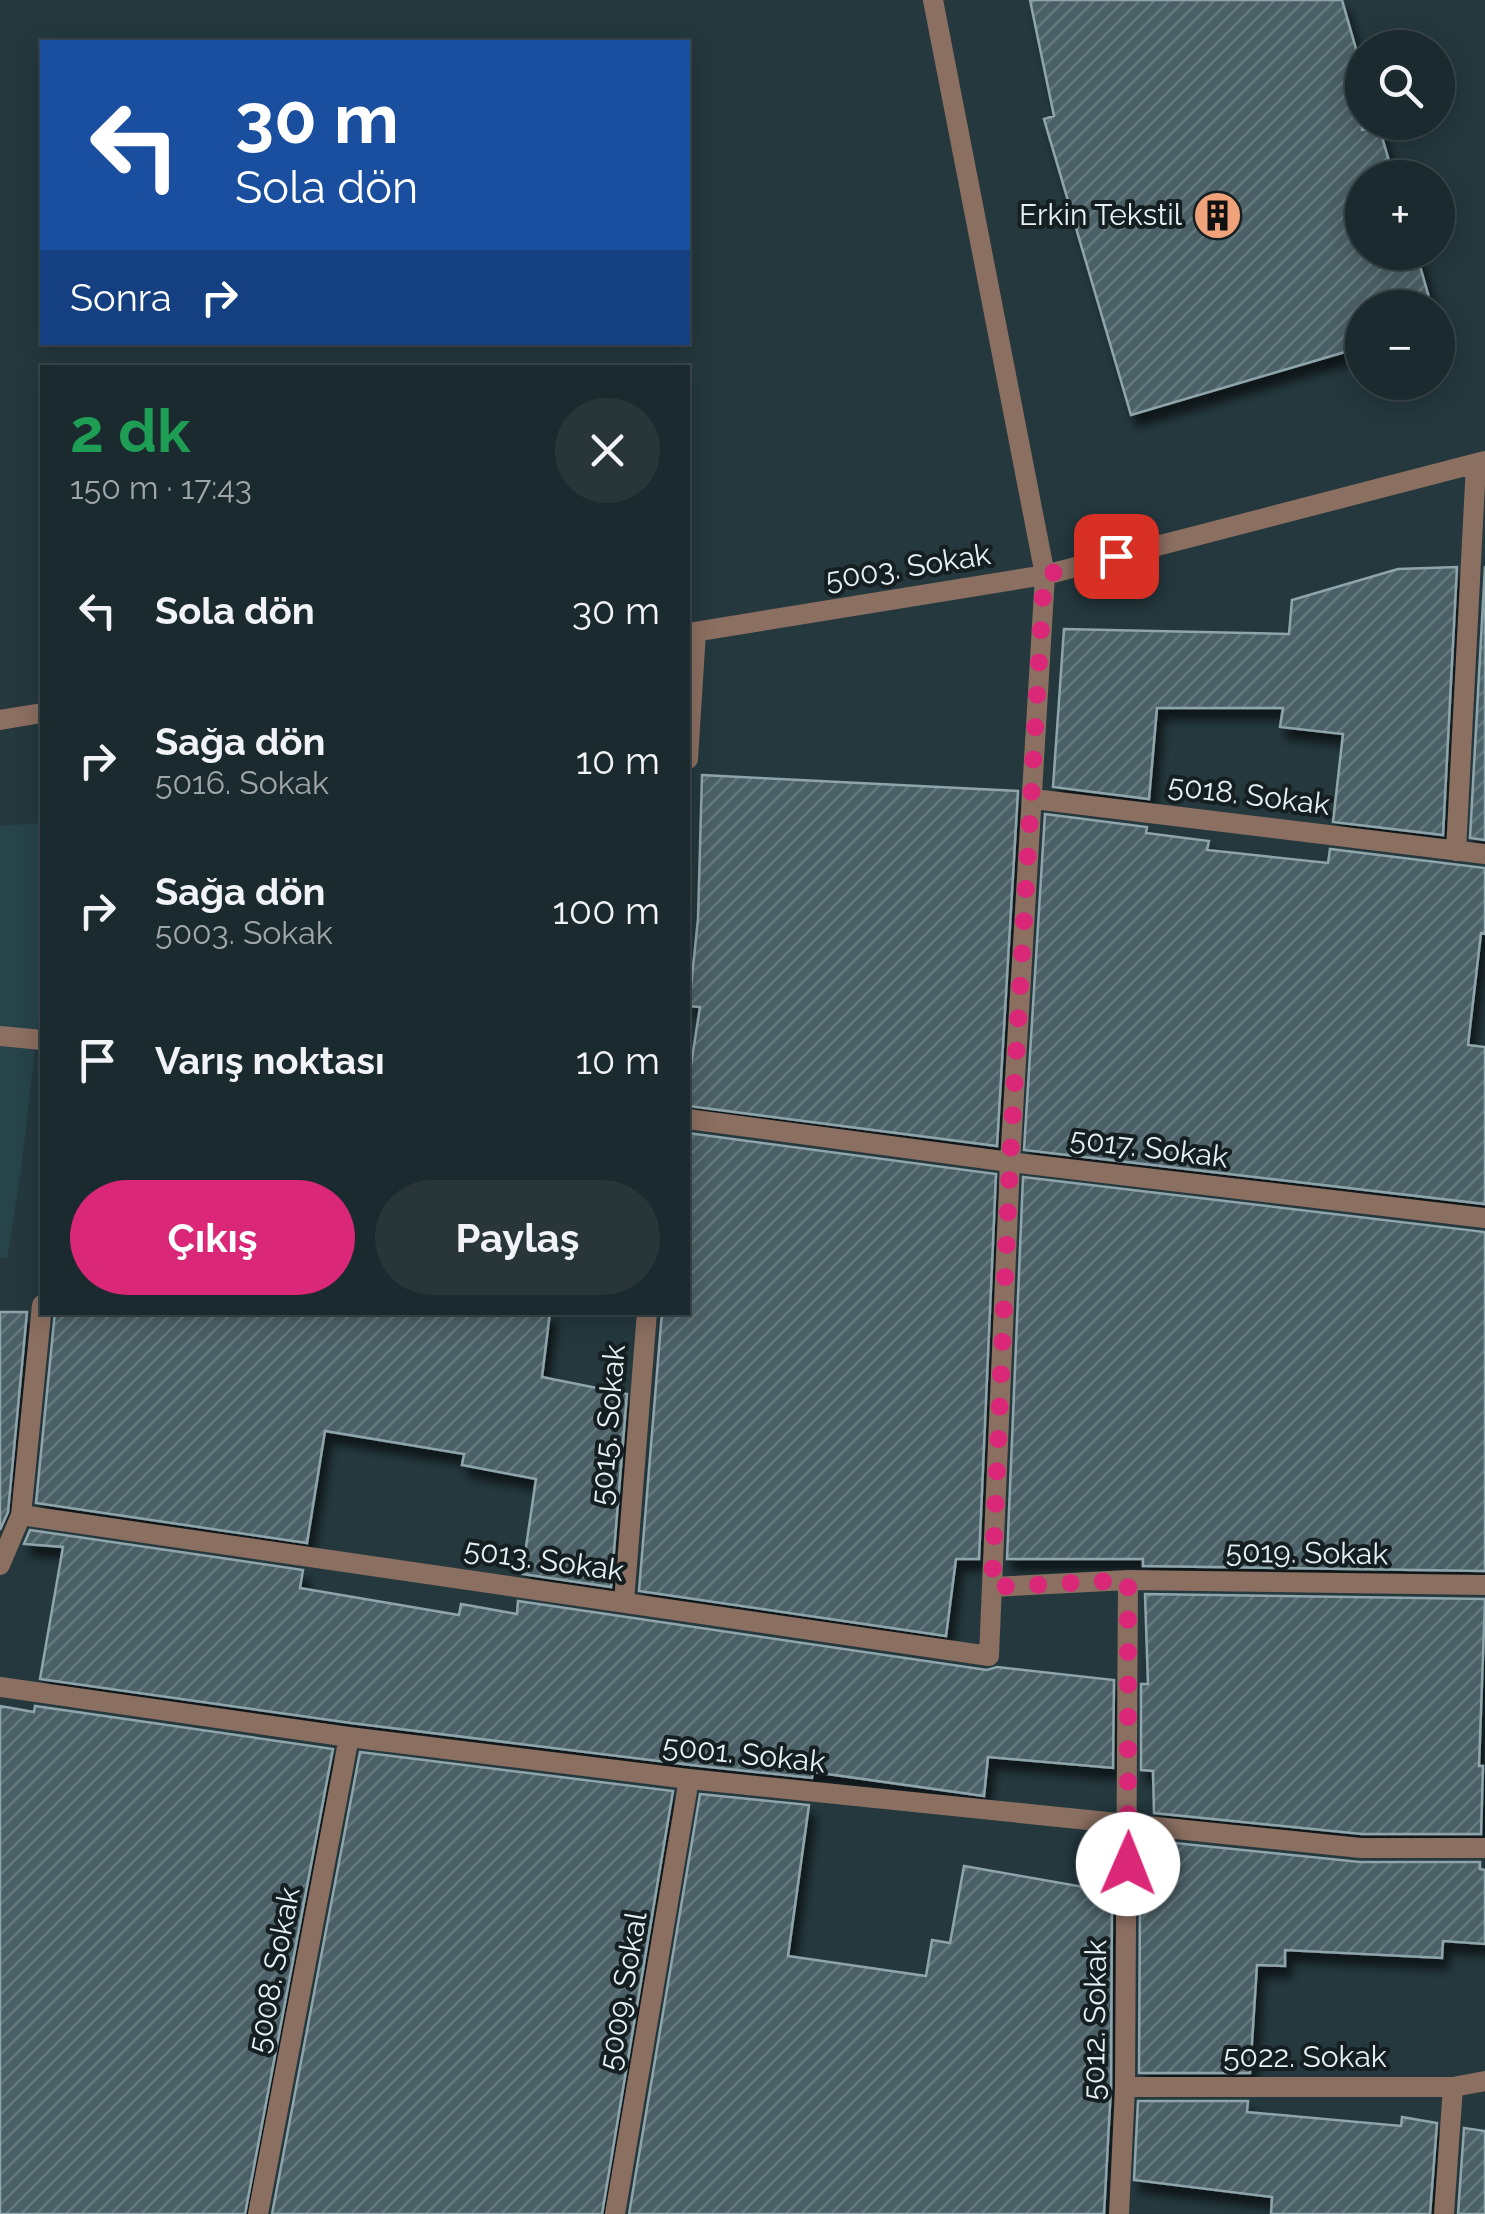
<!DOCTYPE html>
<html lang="tr">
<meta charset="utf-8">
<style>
:root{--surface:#1b2a2e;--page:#28363a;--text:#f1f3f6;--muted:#a0a7aa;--line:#39464a;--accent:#db2777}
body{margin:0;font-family:Raleway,sans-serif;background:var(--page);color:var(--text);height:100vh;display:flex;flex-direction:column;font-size:38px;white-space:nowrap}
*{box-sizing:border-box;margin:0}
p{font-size:32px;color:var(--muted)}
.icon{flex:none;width:55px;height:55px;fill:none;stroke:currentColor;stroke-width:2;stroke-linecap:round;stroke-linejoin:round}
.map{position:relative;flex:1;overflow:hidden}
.drawer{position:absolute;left:40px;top:365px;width:650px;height:950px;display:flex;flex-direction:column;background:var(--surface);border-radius:0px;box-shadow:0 5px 25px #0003,0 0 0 2px var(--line)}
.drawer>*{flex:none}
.top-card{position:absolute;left:40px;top:40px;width:650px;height:305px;border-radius:0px;box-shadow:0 5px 25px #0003,0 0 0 2px var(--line);background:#1a4fa0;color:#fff;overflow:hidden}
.buttons{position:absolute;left:1345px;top:30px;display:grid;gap:20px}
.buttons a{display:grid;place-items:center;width:110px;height:110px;border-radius:50%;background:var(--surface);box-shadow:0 5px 25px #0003,0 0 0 2px var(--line);font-size:50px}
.pin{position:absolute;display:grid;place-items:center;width:85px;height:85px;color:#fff;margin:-42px;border-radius:20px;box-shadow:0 5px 15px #0006}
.me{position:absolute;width:110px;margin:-55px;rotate:1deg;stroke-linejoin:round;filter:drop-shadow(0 0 8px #0008)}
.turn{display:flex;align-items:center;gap:35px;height:210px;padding:0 30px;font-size:45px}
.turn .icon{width:130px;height:130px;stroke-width:2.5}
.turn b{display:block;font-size:70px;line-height:85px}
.then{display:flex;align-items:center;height:95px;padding:0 30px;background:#0003;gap:20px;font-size:38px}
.round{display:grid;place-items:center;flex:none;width:105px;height:105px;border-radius:52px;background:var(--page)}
.head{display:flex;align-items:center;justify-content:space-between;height:170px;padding:0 30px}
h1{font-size:60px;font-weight:700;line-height:75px;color:#1e9e55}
.cta{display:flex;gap:20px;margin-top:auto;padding:20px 30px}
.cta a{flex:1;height:115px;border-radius:60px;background:var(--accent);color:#fff;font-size:40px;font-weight:700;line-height:115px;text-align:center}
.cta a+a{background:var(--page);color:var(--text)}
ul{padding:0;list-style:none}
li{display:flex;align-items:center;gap:30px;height:150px;padding:0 30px}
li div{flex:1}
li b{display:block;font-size:38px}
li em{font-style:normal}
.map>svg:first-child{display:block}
</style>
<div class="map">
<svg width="1485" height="2214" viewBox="0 0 1485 2214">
<defs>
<pattern id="building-hatch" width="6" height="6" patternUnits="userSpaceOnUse" patternTransform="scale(2.5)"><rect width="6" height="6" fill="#4b6166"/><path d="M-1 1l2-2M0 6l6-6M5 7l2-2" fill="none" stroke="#65787c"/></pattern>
<filter id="shadow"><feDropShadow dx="6" dy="11" stdDeviation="5" flood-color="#0009"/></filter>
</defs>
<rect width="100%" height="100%" fill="#24383e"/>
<!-- built -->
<path fill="#27444b" d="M42 823V984L22 1164 7 1258 0 1257V826Z"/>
<!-- building -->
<path fill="url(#building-hatch)" stroke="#8ea5ab" stroke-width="2.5" filter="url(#shadow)" d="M1030 0H1342L1362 70V130L1379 127 1394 178H1362V252H1416L1432 308H1362V347L1131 415 1044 119 1054 116Z
M1485 566V840L1470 838Z
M1457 567 1443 835 1333 822 1343 734 1280 727 1283 708H1157L1149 799 1053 787 1064 629 1289 634 1292 600 1398 569Z
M702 775 1018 791 997 1146 688 1106V1084L700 1007 689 1006 698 919Z
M1045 814 1147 827 1146 833 1209 841 1207 850 1328 863 1330 849 1485 868V934L1481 933 1468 1045 1485 1047V1204L1024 1150Z
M688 1133 996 1174 979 1559H956L946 1636 639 1591 662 1312H688Z
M1023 1177 1485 1232V1571L1143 1566V1559H1007Z
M0 1312H27L8 1512 0 1530Z
M55 1312H550L542 1377 627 1394 611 1587 522 1574 536 1479 462 1465 464 1454 325 1431 307 1543 36 1503Z
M30 1530 303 1570 300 1588 459 1615 461 1604 517 1614 518 1601 987 1670 997 1667 1114 1680 1113 1768 988 1757 984 1796 813 1772 812 1778 691 1765 351 1723 40 1679 63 1547 24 1544Z
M1145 1594 1485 1599 1479 1766H1483L1481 1834H1362L1154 1813 1153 1771 1141 1770V1684H1148Z
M0 1706 34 1712 35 1706 333 1749 245 2214H0Z
M360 1752 673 1791 602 2214H272Z
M700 1794 809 1805 788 1956 926 1976 932 1940 950 1943 964 1866 1112 1892 1111 2087 1104 2214H629Z
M1155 1841 1360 1862H1480V1869L1485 1870V1944L1443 1941 1442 1958 1285 1950V1966L1257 1965 1250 2073H1139L1140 1897 1156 1900Z
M1138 2101H1248L1247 2112 1401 2126 1402 2117 1437 2123 1430 2214H1271L1272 2197 1134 2180Z
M1464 2128 1485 2131V2214H1458Z"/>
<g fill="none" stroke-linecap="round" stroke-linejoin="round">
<!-- service -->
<path stroke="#8b6f61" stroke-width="20" d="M933 0 1045 575"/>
<!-- minor -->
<path stroke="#8b6f61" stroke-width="20" d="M688 633 1045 575 1485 461
M0 720 42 713
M688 759 696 632
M1034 799 1485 854
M1456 851 1476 464
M0 1036 42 1040
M688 1119 1010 1162 1485 1218
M21 1515 989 1656 1010 1162 1045 575
M0 1565 21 1515 42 1305
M1128 1580 1485 1585
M992 1587 1128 1580 1125 2087 1119 2214
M624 1602 647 1312
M0 1687 349 1737 689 1779 1361 1848H1485
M1125 2087H1453L1485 2081
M258 2214 349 1737
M615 2214 689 1779
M1444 2214 1453 2087"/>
</g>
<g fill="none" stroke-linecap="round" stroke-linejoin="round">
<!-- route -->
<path stroke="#db2777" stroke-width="18" stroke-dasharray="0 32.4" d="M1116 556 1044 575 1010 1162 992 1587 1128 1580V1864"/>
</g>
<!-- icons -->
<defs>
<symbol id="building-disc" viewBox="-11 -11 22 22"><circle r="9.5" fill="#f0a27a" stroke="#151e20"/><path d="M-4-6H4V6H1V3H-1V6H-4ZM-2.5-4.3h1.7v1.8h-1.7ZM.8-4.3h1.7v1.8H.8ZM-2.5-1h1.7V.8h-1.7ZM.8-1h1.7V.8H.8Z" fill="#111"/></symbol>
</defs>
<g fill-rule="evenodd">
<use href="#building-disc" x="1190" y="188" width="55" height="55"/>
</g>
<g text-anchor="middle" stroke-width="8" stroke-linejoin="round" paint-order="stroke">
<!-- poi labels -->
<g font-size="30" fill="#e4f0f3" stroke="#151e20" text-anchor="end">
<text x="1182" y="225">Erkin Tekstil</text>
</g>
<!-- street labels -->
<g font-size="30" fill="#e4f0f3" stroke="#151e20">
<text transform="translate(908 567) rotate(-9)" y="10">5003. Sokak</text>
<text transform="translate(1249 795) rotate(7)" y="10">5018. Sokak</text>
<text transform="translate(1149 1148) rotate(7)" y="10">5017. Sokak</text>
<text transform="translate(608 1425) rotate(-85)" y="10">5015. Sokak</text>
<text transform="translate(1307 1553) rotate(1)" y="10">5019. Sokak</text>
<text transform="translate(544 1560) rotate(8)" y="10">5013. Sokak</text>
<text transform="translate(744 1754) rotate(6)" y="10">5001. Sokak</text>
<text transform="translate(274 1970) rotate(-79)" y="10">5008. Sokak</text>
<text transform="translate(623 1991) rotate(-80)" y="10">5009. Sokal</text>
<text transform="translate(1095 2020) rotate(-89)" y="10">5012. Sokak</text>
<text x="1305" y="2067">5022. Sokak</text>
</g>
</g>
</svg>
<div class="buttons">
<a><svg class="icon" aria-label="search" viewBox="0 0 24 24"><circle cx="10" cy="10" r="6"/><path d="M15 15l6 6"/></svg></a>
<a>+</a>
<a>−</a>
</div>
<div class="pin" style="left:1116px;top:556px;background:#d93025"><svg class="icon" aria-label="arrive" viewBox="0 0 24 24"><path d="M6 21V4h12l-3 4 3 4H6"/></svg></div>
<svg class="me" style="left:1128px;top:1864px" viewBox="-20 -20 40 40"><circle r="19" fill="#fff"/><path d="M0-13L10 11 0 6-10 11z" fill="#db2777"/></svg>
<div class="top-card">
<div class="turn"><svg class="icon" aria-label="left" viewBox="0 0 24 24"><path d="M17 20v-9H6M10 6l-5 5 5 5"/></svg><div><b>30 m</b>Sola dön</div></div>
<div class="then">Sonra<svg class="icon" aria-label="right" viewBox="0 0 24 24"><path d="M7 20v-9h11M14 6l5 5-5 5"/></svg></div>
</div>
<section class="drawer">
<div class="head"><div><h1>2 dk</h1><p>150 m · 17:43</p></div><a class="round"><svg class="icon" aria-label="close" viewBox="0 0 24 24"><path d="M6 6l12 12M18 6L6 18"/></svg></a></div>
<ul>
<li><svg class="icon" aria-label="left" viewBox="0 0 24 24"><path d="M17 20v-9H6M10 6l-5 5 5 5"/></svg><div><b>Sola dön</b></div><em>30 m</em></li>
<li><svg class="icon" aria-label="right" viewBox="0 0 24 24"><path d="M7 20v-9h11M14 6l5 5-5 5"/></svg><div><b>Sağa dön</b><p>5016. Sokak</p></div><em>10 m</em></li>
<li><svg class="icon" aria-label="right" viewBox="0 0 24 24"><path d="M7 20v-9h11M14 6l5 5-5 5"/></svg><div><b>Sağa dön</b><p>5003. Sokak</p></div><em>100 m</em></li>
<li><svg class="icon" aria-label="arrive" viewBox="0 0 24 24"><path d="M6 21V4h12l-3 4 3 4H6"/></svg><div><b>Varış noktası</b></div><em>10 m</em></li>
</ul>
<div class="cta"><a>Çıkış</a><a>Paylaş</a></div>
</section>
</div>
